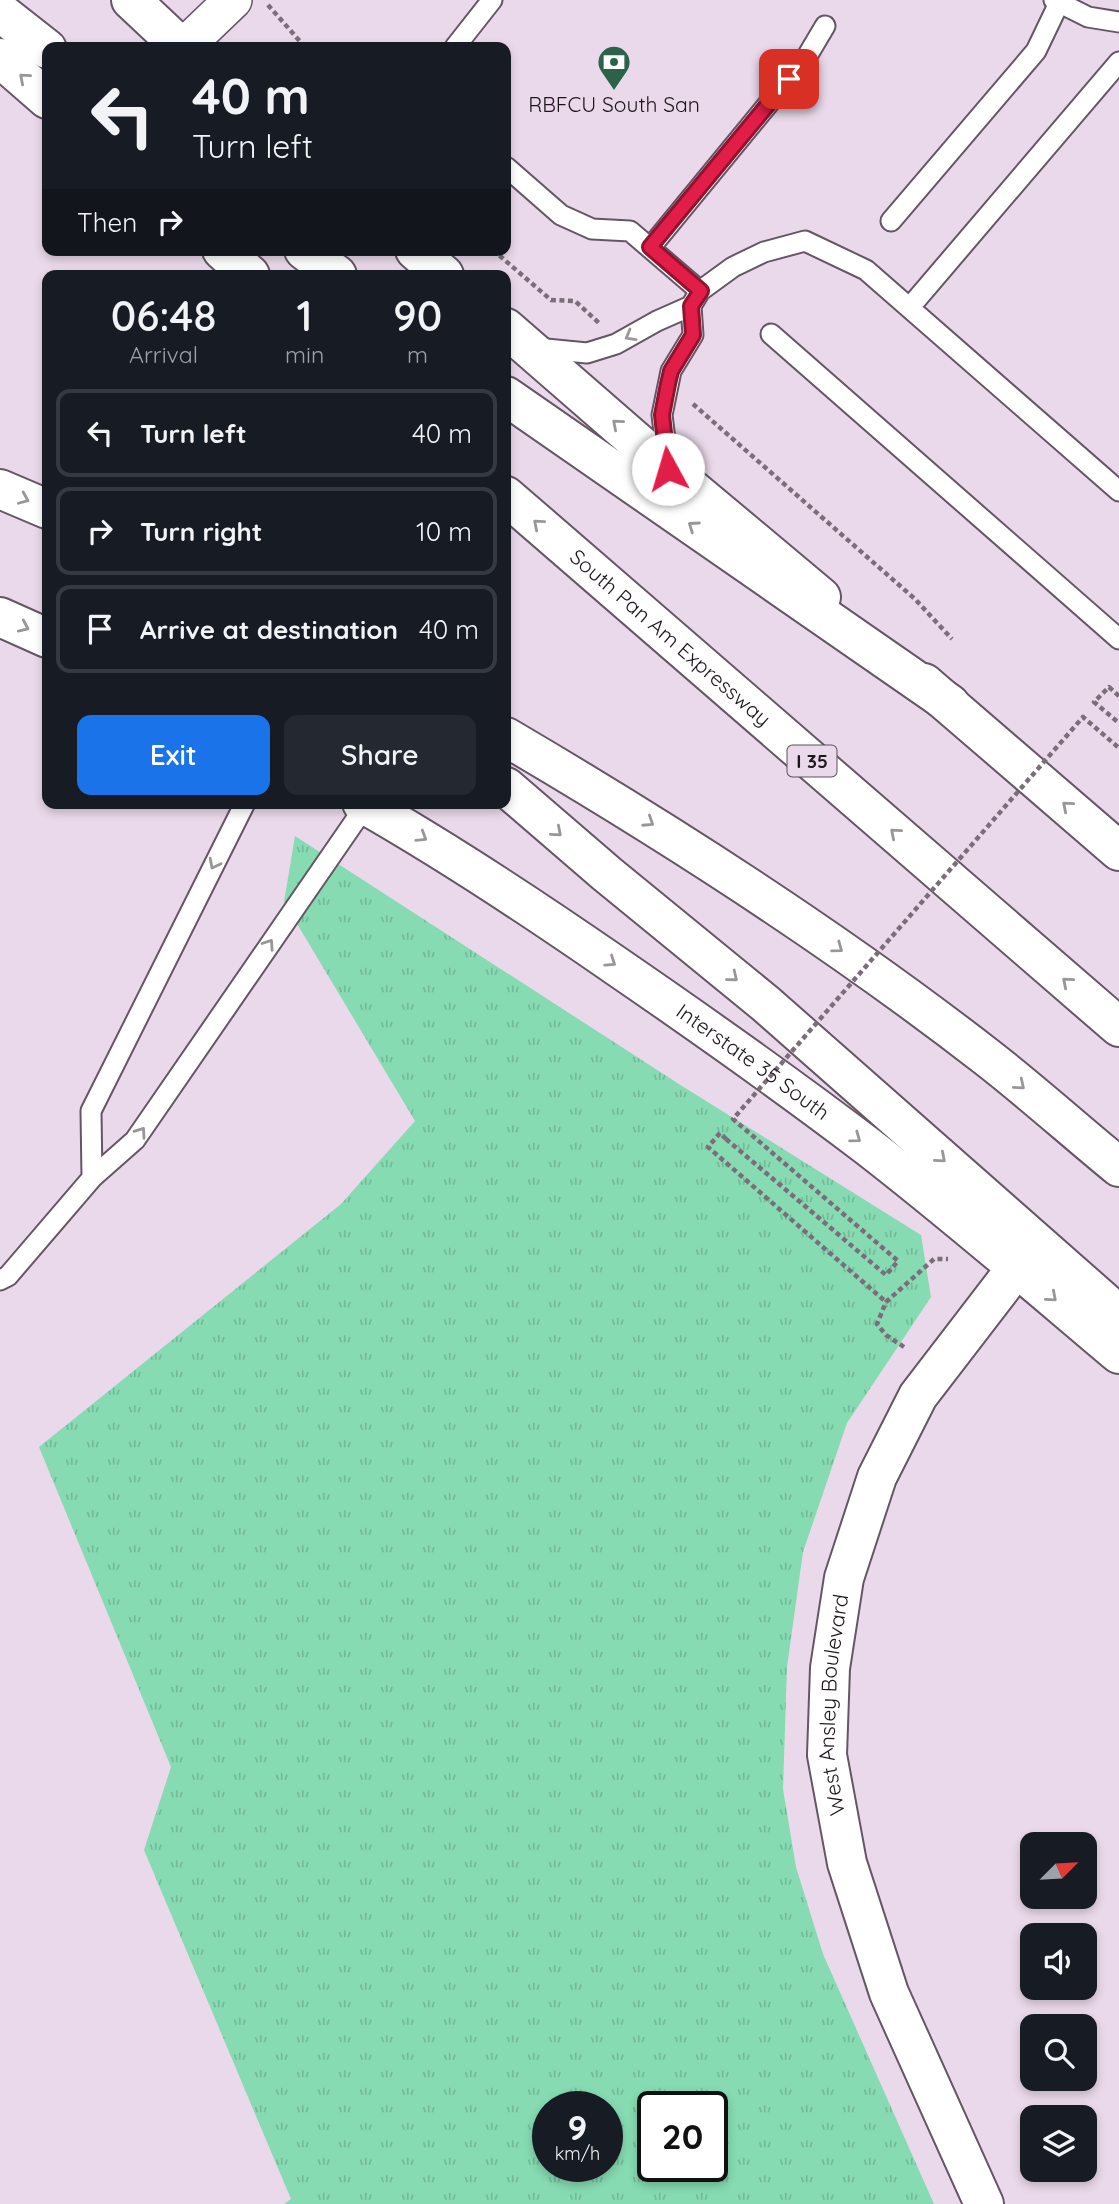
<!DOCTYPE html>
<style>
:root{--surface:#171b24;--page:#242831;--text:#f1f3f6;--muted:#9ea1a6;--line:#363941;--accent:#1a73e8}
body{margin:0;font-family:Quicksand,sans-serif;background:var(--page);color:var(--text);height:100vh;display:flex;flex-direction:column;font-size:26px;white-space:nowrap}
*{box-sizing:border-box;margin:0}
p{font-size:23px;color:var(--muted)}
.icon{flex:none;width:38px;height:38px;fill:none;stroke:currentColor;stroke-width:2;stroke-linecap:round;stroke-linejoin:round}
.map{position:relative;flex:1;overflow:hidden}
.details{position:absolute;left:42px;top:270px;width:469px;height:539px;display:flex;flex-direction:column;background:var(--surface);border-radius:14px;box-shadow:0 4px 10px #0003}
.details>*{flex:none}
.banner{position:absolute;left:42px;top:42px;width:469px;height:214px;border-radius:14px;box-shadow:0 4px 10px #0003;background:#171b24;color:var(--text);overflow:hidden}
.needle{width:46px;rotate:66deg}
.fabs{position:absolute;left:1020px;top:1832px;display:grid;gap:14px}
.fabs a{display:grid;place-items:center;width:77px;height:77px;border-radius:14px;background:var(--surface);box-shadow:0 4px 10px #0003;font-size:35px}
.speed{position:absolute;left:532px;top:2091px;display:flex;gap:14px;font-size:35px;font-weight:700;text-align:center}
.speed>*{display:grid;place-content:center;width:91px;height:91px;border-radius:50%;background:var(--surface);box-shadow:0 4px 10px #0003;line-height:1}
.speed small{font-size:18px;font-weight:400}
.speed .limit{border:4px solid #111;border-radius:10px;background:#fff;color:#111}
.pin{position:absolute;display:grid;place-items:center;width:60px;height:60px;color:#fff;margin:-30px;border-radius:14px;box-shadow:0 4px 10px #0006}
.me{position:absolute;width:77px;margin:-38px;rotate:354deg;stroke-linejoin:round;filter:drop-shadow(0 0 5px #0008)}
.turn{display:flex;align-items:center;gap:24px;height:147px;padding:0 35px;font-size:32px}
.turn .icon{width:91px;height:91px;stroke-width:2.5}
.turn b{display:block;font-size:49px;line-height:60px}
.then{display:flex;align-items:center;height:66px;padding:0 35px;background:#0003;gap:14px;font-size:26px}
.eta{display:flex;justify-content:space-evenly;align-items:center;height:119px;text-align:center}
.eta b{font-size:42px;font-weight:600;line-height:49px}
.primary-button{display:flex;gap:14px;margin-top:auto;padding:14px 35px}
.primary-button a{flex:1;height:80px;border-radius:14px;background:var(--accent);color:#fff;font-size:28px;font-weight:600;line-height:80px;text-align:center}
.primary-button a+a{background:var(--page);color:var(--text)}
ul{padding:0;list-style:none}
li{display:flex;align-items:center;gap:21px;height:88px;margin:0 14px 10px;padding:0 21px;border:4px solid var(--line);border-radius:14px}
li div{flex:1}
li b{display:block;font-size:26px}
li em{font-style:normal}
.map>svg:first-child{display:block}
</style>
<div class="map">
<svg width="1119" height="2204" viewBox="0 0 1119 2204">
<defs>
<pattern id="grass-tufts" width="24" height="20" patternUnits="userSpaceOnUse" patternTransform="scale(1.75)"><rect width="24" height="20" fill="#86dbb2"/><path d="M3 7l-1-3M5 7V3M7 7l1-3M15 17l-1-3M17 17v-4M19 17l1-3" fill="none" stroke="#73bb98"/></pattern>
</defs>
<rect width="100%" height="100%" fill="#ead9ea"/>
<!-- grass -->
<path fill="url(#grass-tufts)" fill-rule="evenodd" d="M295 836 682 1086 921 1235 931 1297 847 1423 803 1552 787 1667 783 1789 796 1867 823 1954 934 2204H284L291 2199 144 1850 171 1767 39 1447 341 1204 415 1121 284 902ZM548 2107H607V2166H548ZM653 2107H712V2166H653Z"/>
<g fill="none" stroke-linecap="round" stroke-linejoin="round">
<defs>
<path id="service" d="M1054 0 1088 17 1119 22
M455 47 492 0
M506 167 561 215 592 229 630 231 700 291 691 306 657 321 616 344 587 353 536 348
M891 221 1036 51 1059 3
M650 248 806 58 825 26
M700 291 733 267 764 252 805 241 866 270 1119 491
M910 307 1119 62
M771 334 1119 639
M668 464 662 415 671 371 693 335 691 306
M92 1178 91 1111 245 803
M0 1280 8 1276 92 1178 135 1140 366 805"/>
<path id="minor" d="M184 47 233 0"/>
<g id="tertiary">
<path id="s1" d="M984 2204 889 1993 847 1863 827 1755 830 1668 844 1578 877 1477 918 1396 1017 1267"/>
</g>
<g id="secondary">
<path d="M131 0 181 47"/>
<path d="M415 250 444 275"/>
<path d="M506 328 668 469 821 597"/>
<path d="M0 617 47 638"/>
<path d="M924 683 1119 851"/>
<path id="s2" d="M362 803C448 852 531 907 612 963 698 1022 783 1082 866 1145 953 1212 1036 1284 1119 1354"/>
</g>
<g id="motorway">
<path d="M0 12 47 49"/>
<path d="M0 58 47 99"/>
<path d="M222 250 250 275"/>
<path d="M304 250 337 275"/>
<path d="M506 396 950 704"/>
<path d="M0 489 47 509"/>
<path id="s3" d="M506 496 1119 1027"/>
<path d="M506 737C673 835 835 939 988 1058 1033 1093 1075 1131 1119 1167"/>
<path d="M506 787 607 874 766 1004 1119 1315"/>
</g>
</defs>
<!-- service casing -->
<use href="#service" stroke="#645664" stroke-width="23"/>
<!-- minor casing -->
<use href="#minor" stroke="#645664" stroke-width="40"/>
<!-- tertiary casing -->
<use href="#tertiary" stroke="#645664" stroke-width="42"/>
<!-- secondary casing -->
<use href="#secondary" stroke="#645664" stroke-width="42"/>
<!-- motorway casing -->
<use href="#motorway" stroke="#645664" stroke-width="42"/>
<!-- path -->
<path stroke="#796e79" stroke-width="4.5" stroke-dasharray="5 3.5" stroke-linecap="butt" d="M268 5 305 47
M493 250 551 300 575 301 599 323
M693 404 915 599 952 639
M1119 696 1109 687 1094 702 1119 723
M726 1139 720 1133 708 1147 886 1302
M904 1347 886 1335 877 1324 886 1302 934 1259H948"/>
<!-- service -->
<use href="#service" stroke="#fff" stroke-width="19"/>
<!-- minor -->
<use href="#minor" stroke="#fff" stroke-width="37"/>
<!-- tertiary -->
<use href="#tertiary" stroke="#fff" stroke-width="38"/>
<!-- secondary -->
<use href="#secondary" stroke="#fff" stroke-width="38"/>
<!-- motorway -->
<use href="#motorway" stroke="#fff" stroke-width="38"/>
<!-- path-bridge -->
<path stroke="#796e79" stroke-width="4.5" stroke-dasharray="5 3.5" stroke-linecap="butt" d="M726 1139 886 1275 898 1261 733 1119 1083 717 1119 748"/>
</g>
<!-- one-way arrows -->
<defs><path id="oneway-chevron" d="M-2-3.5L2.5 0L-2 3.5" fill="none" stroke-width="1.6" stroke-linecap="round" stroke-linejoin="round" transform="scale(1.75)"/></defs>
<g stroke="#999699">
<use href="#oneway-chevron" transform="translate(24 78) rotate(-139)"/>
<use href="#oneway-chevron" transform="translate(630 336) rotate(150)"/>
<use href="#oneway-chevron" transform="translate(617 424) rotate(-139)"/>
<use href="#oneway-chevron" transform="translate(24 499) rotate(23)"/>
<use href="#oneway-chevron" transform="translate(538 524) rotate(-139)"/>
<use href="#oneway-chevron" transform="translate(693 526) rotate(-145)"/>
<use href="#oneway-chevron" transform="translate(24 627) rotate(24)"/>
<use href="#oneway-chevron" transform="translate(1067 806) rotate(-139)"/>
<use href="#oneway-chevron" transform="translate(649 822) rotate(33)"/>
<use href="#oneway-chevron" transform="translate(557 832) rotate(41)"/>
<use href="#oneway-chevron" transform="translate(895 833) rotate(-139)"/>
<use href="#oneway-chevron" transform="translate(422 837) rotate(32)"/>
<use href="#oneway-chevron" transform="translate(214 864) rotate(117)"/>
<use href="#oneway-chevron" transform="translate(269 944) rotate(-56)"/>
<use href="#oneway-chevron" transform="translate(838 948) rotate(36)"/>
<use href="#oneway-chevron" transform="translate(611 962) rotate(34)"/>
<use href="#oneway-chevron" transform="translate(733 977) rotate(39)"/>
<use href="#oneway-chevron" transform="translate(1067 982) rotate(-139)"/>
<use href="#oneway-chevron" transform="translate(1020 1085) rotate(40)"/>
<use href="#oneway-chevron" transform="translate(141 1132) rotate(-55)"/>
<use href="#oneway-chevron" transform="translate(856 1138) rotate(36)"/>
<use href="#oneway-chevron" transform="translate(941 1158) rotate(41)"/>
<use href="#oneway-chevron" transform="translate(1052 1297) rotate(41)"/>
</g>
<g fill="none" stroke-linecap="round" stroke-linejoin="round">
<defs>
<path id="route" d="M668 469 662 415 668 384 671 371 693 335 691 306 701 291 650 247 789 79"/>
</defs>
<!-- route casing -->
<use href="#route" stroke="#92132f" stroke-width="18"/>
<!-- route -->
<use href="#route" stroke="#e11d48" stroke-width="12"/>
</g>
<!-- icons -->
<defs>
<symbol id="bank-pin" viewBox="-11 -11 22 30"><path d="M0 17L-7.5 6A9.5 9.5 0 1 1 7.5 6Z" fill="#2b6249" stroke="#ead9ea"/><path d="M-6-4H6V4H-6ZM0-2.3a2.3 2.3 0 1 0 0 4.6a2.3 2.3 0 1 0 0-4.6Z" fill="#fff"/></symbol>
</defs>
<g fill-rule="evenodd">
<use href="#bank-pin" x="595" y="43" width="38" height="52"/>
</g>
<g text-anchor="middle" stroke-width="5" stroke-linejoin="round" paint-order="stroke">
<!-- shield labels -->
<rect fill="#ead9ea" stroke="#5a505a" stroke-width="2" x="787.5" y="745.5" width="49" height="31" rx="5"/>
<g font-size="19" font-weight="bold" fill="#1c161c">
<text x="812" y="768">I 35</text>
</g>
<!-- poi labels -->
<g font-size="21" fill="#1c161c" stroke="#ead9ea">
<text x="614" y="112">RBFCU South San</text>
</g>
<!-- street labels -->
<g font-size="21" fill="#1c161c" stroke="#ead9ea">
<text dy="7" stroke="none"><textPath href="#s3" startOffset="217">South Pan Am Expressway</textPath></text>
<text dy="7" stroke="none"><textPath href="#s2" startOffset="469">Interstate 35 South</textPath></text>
<text dy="7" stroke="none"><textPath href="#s1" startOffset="528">West Ansley Boulevard</textPath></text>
</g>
</g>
</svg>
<div class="fabs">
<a><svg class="needle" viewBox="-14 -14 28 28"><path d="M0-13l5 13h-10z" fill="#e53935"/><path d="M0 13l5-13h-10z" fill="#9ea1a6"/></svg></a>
<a><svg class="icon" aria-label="sound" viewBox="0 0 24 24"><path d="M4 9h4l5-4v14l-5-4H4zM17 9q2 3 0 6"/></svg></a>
<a><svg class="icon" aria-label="search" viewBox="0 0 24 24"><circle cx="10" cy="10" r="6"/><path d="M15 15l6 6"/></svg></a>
<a><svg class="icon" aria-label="layers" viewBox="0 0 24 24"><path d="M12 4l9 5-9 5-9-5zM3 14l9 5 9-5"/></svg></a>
</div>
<div class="speed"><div>9<small>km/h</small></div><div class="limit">20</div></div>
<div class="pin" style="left:789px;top:79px;background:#d93025"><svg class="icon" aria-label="arrive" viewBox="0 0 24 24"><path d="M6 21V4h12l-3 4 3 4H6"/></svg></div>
<svg class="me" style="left:668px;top:469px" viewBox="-20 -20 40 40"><circle r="19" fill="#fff"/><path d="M0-13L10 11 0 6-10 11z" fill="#e11d48"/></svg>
<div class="banner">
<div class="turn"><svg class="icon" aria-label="left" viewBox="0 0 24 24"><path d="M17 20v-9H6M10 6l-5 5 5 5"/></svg><div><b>40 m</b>Turn left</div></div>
<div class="then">Then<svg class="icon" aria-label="right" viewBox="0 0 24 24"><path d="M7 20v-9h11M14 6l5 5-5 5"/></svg></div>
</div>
<section class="details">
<div class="eta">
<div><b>06:48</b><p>Arrival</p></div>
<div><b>1</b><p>min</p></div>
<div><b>90</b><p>m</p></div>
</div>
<ul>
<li><svg class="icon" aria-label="left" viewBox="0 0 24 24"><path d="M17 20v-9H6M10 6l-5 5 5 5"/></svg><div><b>Turn left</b></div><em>40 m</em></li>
<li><svg class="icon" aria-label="right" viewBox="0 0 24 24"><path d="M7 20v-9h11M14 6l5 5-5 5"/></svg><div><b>Turn right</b></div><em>10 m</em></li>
<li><svg class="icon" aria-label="arrive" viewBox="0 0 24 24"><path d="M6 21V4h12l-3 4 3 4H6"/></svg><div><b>Arrive at destination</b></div><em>40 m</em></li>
</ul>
<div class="primary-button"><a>Exit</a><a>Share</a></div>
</section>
</div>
